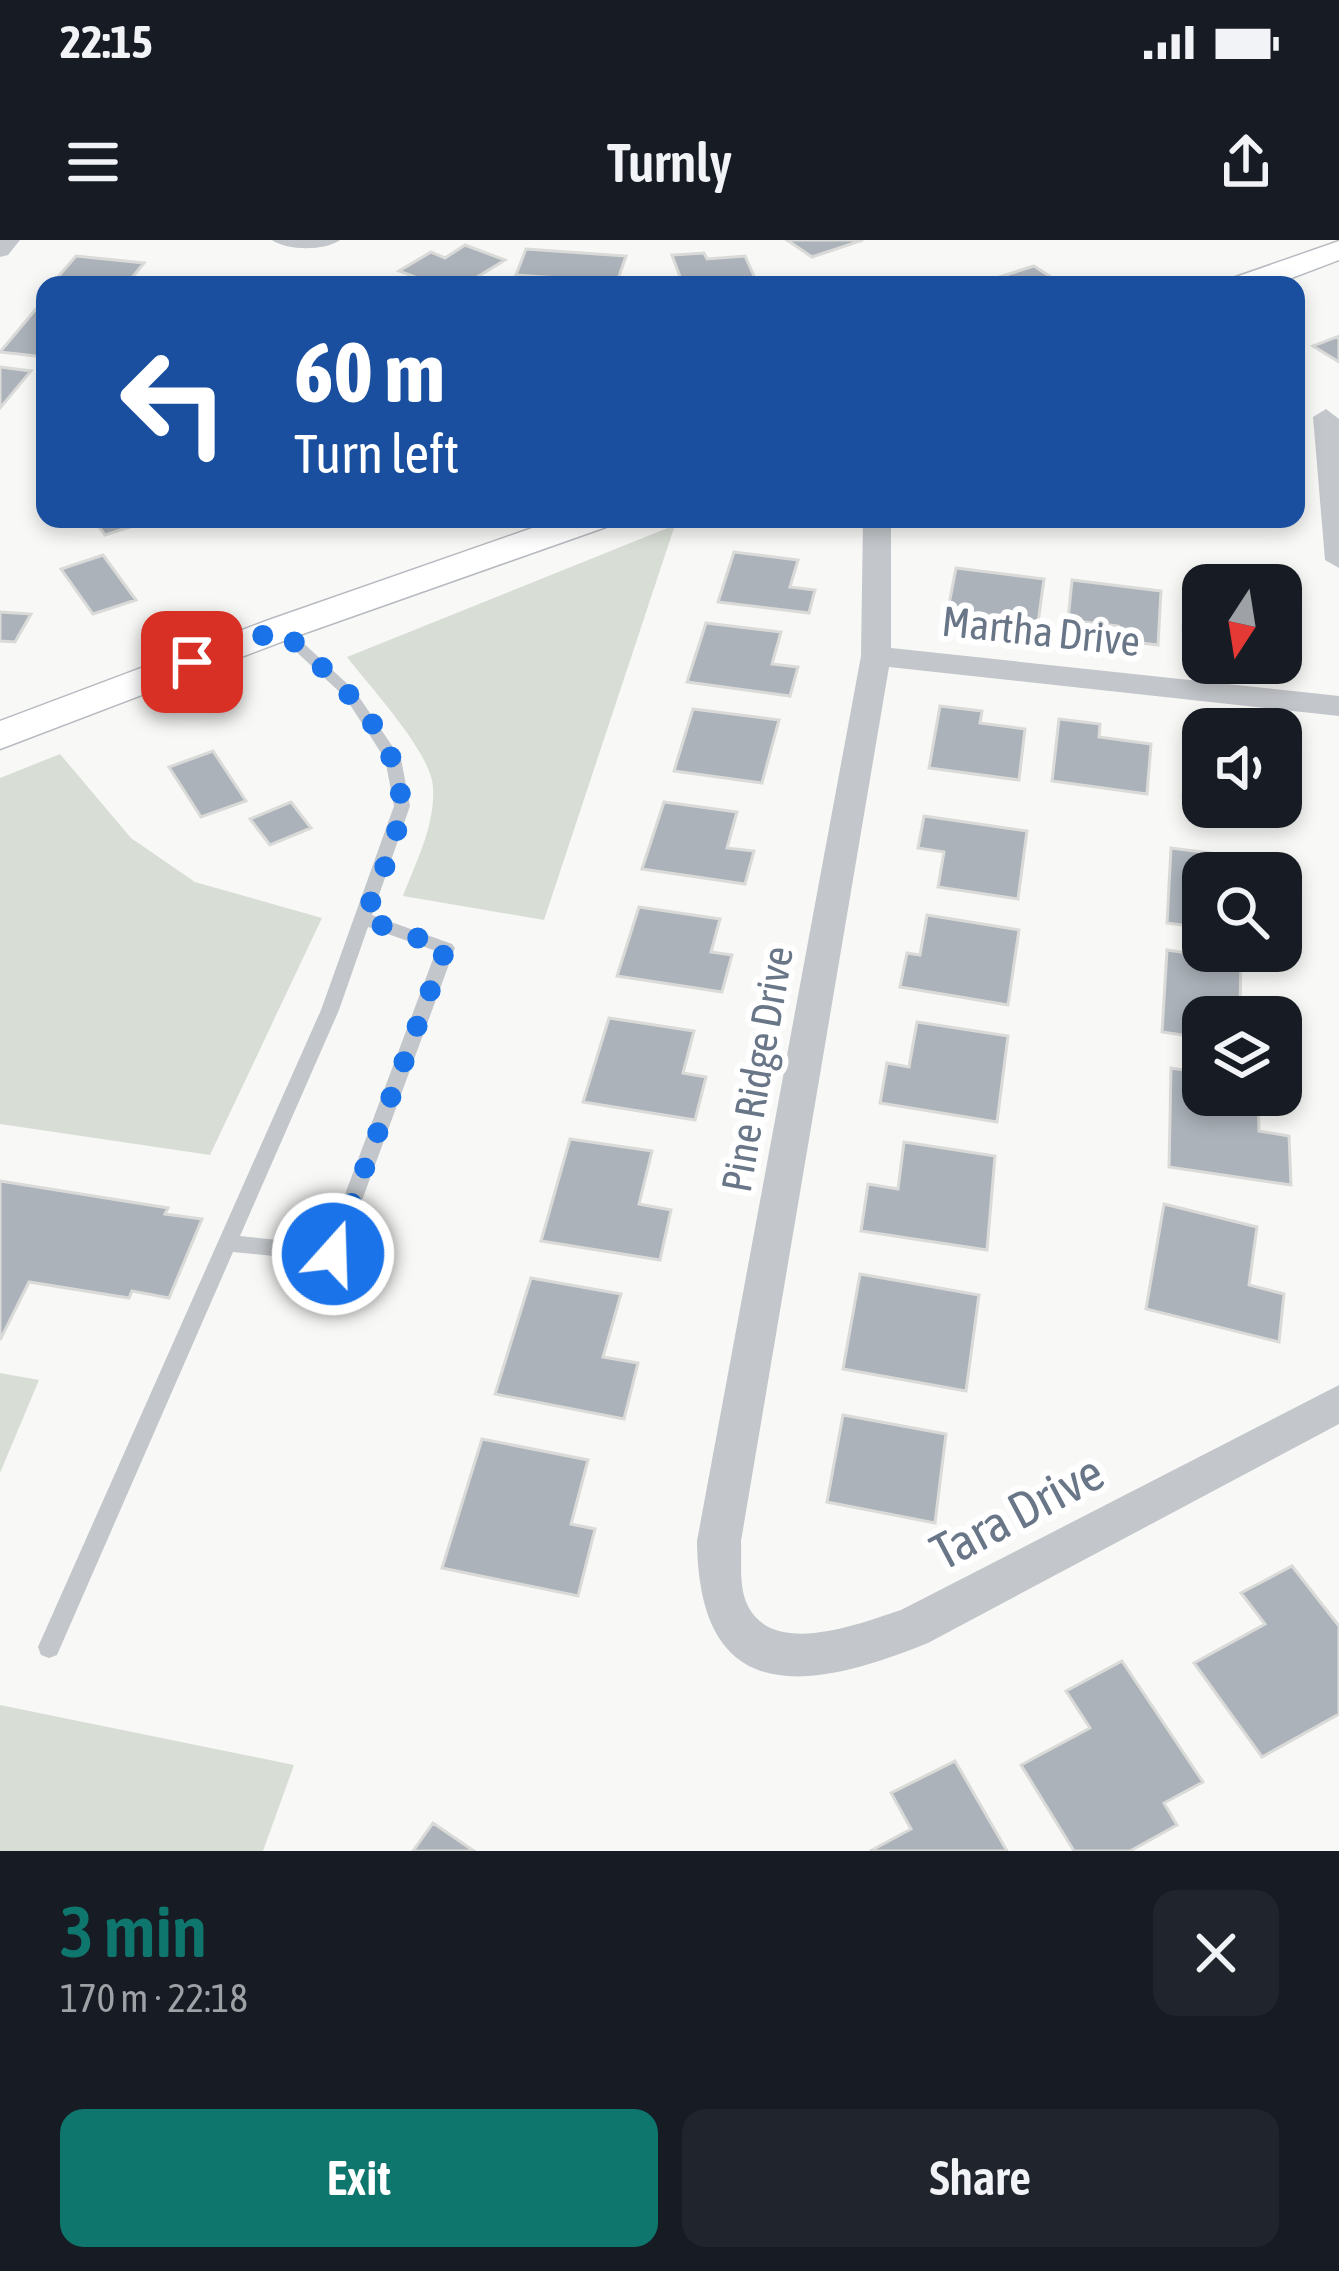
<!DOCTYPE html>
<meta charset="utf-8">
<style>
:root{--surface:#171b24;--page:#20242c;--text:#f1f3f6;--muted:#9ea1a6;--accent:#0f766e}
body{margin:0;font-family:"Asap Condensed",sans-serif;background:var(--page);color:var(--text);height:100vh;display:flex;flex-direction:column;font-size:45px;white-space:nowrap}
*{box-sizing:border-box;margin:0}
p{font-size:39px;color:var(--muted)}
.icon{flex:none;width:66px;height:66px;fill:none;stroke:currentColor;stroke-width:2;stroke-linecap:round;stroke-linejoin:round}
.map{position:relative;height:1611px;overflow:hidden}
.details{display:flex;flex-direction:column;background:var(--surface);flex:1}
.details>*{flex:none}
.guide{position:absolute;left:36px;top:36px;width:1269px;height:252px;border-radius:24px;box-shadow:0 6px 18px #0003;background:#1a4fa0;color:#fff;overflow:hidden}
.needle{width:78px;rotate:192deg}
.tools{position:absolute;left:1182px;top:324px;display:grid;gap:24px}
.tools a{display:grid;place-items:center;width:120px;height:120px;border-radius:24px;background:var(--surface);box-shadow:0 6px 18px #0003;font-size:60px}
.pin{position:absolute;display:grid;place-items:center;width:102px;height:102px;color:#fff;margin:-51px;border-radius:24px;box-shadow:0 6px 18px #0006}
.me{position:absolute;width:132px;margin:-66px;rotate:20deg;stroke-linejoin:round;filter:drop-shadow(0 0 9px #0008)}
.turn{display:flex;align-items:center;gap:42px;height:252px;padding:0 60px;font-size:54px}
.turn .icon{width:156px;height:156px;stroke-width:2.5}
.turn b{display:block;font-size:84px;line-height:102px}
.round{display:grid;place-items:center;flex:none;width:126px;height:126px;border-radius:24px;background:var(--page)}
.summary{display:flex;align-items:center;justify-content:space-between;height:204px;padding:0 60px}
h1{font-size:72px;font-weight:600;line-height:90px;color:var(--accent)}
.button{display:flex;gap:24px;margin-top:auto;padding:24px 60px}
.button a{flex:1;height:138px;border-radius:24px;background:var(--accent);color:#fff;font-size:48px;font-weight:600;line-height:138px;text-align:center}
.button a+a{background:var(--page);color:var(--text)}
.status{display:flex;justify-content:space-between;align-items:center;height:84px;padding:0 60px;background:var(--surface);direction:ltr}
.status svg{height:33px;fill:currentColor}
header{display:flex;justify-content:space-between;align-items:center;height:156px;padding:0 60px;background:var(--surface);font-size:54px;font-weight:600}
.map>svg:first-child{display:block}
</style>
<div class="status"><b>22:15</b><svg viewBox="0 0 49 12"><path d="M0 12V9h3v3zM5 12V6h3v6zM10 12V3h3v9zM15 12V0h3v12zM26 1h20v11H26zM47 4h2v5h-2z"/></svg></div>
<header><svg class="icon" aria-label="menu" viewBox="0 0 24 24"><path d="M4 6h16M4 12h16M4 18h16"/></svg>Turnly<svg class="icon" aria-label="share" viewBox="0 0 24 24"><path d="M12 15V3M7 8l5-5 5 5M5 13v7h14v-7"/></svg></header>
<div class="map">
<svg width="1339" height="1611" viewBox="0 0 1339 1611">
<rect width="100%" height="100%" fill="#f8f9f6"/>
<!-- green -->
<path fill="#d8ded6" d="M675 285 544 680 403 656C416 622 435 586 433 548 432 513 369 446 347 417Z
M60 514 131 598 195 642 322 678 210 915 0 884V538Z
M0 1133 39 1140 0 1233Z
M0 1465 294 1525 263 1611H0Z"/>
<!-- building -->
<path fill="#abb2b9" stroke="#dadbd9" stroke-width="3" d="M787 0H863L812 17Z
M465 5 505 20 464 45H436L399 31 431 12 445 18Z
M526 9 626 16 617 42 516 35Z
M704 13 707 19 745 16 758 45H683L672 15Z
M76 16 144 23 126 45H51Z
M1034 26 1063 45H950L969 39 977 44Z
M41 63H45V117L0 112Z
M1339 96V122L1313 106Z
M0 127 31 131 0 168Z
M93 279H152V280L105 295Z
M734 312 798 320 790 347 815 350 809 373 718 362Z
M103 315 136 360 93 374 61 329Z
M956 328 1044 339 1037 390 947 375Z
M1072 340 1161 351 1158 405 1116 400 1118 386 1068 380Z
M1186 348 1203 350V393L1183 390Z
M0 372 31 374 15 402 0 401Z
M706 383 781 392 772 424 798 427 790 456 687 442Z
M940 466 982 471 980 483 1025 489 1019 540 929 528Z
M693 469 779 480 762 543 674 531Z
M1059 479 1100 484 1099 497 1151 504 1147 554 1052 541Z
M1186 507 1203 509V560L1183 557Z
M213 511 246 561 201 577 169 527Z
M291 562 311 588 270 605 250 579Z
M664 562 737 572 727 608 754 611 745 644 642 629Z
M924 576 1027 591 1018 659 938 647 944 612 918 608Z
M1171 608 1250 618V633H1203V688L1167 683Z
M639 667 720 679 711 712 732 715 722 752 617 736Z
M927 675 1019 690 1008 765 900 747 907 713 920 715Z
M1167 710 1241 721 1240 766 1286 773 1287 811 1281 810V777H1203V798L1162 792Z
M609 778 694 791 683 833 706 837 695 880 583 862Z
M917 782 1008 796 997 882 880 863 887 823 909 827Z
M1171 828 1203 833V855H1258L1259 891 1289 896 1291 945 1169 927Z
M570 899 652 911 639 964 671 970 660 1020 541 1001Z
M904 902 995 916 987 1010 861 991 868 944 898 949Z
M0 941 168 968 165 974 202 979 169 1058 132 1051 129 1058 29 1042 0 1100Z
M1164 964 1257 987 1249 1045 1284 1054 1279 1102 1146 1069Z
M860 1034 979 1055 966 1151 843 1129Z
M531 1038 621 1054 603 1117 638 1123 624 1179 495 1154Z
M843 1175 946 1194 935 1283 827 1262Z
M482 1199 588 1220 571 1284 595 1289 578 1356 442 1328Z
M1292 1326 1339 1386V1474L1262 1517 1194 1423 1265 1384 1241 1353Z
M1122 1421 1203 1542 1164 1563 1177 1585 1130 1611H1074L1021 1525 1090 1488 1066 1451Z
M955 1521 1007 1611H870L911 1589 891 1553Z
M433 1583 474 1611H413Z"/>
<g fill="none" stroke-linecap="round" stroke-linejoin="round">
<defs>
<path id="secondary" d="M1339 1V20L1273 45H1228L1233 38Z
M558 279H611L606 287 294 397 0 509V481L266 381Z"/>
</defs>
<!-- secondary casing -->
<use href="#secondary" stroke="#b7bbc1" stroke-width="3"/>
<!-- lane -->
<path fill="#c3c6ca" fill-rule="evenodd" d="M280 385 285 386 355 451 401 519 410 566 372 675 452 704 455 708 340 1020 333 1022 233 1012 57 1415 49 1418 41 1415 38 1407 321 770 394 566 385 519 345 457 275 392 273 389ZM368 687 436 711 326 1005 240 996 339 770Z"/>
<!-- street -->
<path fill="#c3c6ca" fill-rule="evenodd" d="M0 0H20L8 15 0 17Z
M272 0H340C325 11 287 11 272 0Z
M1326 169 1339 179V328L1325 320 1313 177Z
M863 279H891V408L1339 456V476L889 427 741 1301C742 1322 738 1349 749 1368 776 1417 861 1383 901 1370L1339 1145V1184L928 1403C807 1452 699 1468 697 1301L861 416Z"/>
<!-- secondary -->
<use href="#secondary" fill="#fff" fill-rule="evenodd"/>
</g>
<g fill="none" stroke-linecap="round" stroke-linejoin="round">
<!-- route -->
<path stroke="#1a73e8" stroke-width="21" stroke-dasharray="0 37.8" d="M192 422 280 389C330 435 398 488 401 562 402 592 375 650 364 679L446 708 333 1014"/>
</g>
<g text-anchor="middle" stroke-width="12" stroke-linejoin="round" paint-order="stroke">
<!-- street labels -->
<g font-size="42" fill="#697687" stroke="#fff">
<text transform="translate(1041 391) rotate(6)" y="15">Martha Drive</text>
<text transform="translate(757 829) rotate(-80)" y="15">Pine Ridge Drive</text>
</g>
<!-- near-street labels -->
<g font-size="51" fill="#697687" stroke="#fff">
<text transform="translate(1017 1272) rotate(-28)" y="18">Tara Drive</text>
</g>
</g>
</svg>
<div class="tools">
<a><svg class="needle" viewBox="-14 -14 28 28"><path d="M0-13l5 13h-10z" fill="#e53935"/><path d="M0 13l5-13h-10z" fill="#9ea1a6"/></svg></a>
<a><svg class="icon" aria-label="sound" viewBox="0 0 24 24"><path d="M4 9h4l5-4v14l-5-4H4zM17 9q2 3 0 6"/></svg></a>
<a><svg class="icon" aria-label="search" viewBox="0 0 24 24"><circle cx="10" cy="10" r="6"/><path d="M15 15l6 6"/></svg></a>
<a><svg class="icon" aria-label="layers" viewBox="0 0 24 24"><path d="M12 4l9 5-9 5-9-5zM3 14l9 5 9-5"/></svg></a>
</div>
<div class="pin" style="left:192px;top:422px;background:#d93025"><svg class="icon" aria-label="arrive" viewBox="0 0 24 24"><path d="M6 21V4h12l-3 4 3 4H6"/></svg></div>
<svg class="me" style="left:333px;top:1014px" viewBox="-20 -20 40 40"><circle r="17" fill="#1a73e8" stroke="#fff" stroke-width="3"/><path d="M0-11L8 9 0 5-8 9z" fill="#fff"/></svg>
<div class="guide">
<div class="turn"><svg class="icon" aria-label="left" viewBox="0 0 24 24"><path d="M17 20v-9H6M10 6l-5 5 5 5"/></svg><div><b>60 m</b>Turn left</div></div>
</div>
</div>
<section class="details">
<div class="summary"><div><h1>3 min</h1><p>170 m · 22:18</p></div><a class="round"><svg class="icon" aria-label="close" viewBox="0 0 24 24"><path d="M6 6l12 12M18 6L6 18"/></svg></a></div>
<div class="button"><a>Exit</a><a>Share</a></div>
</section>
